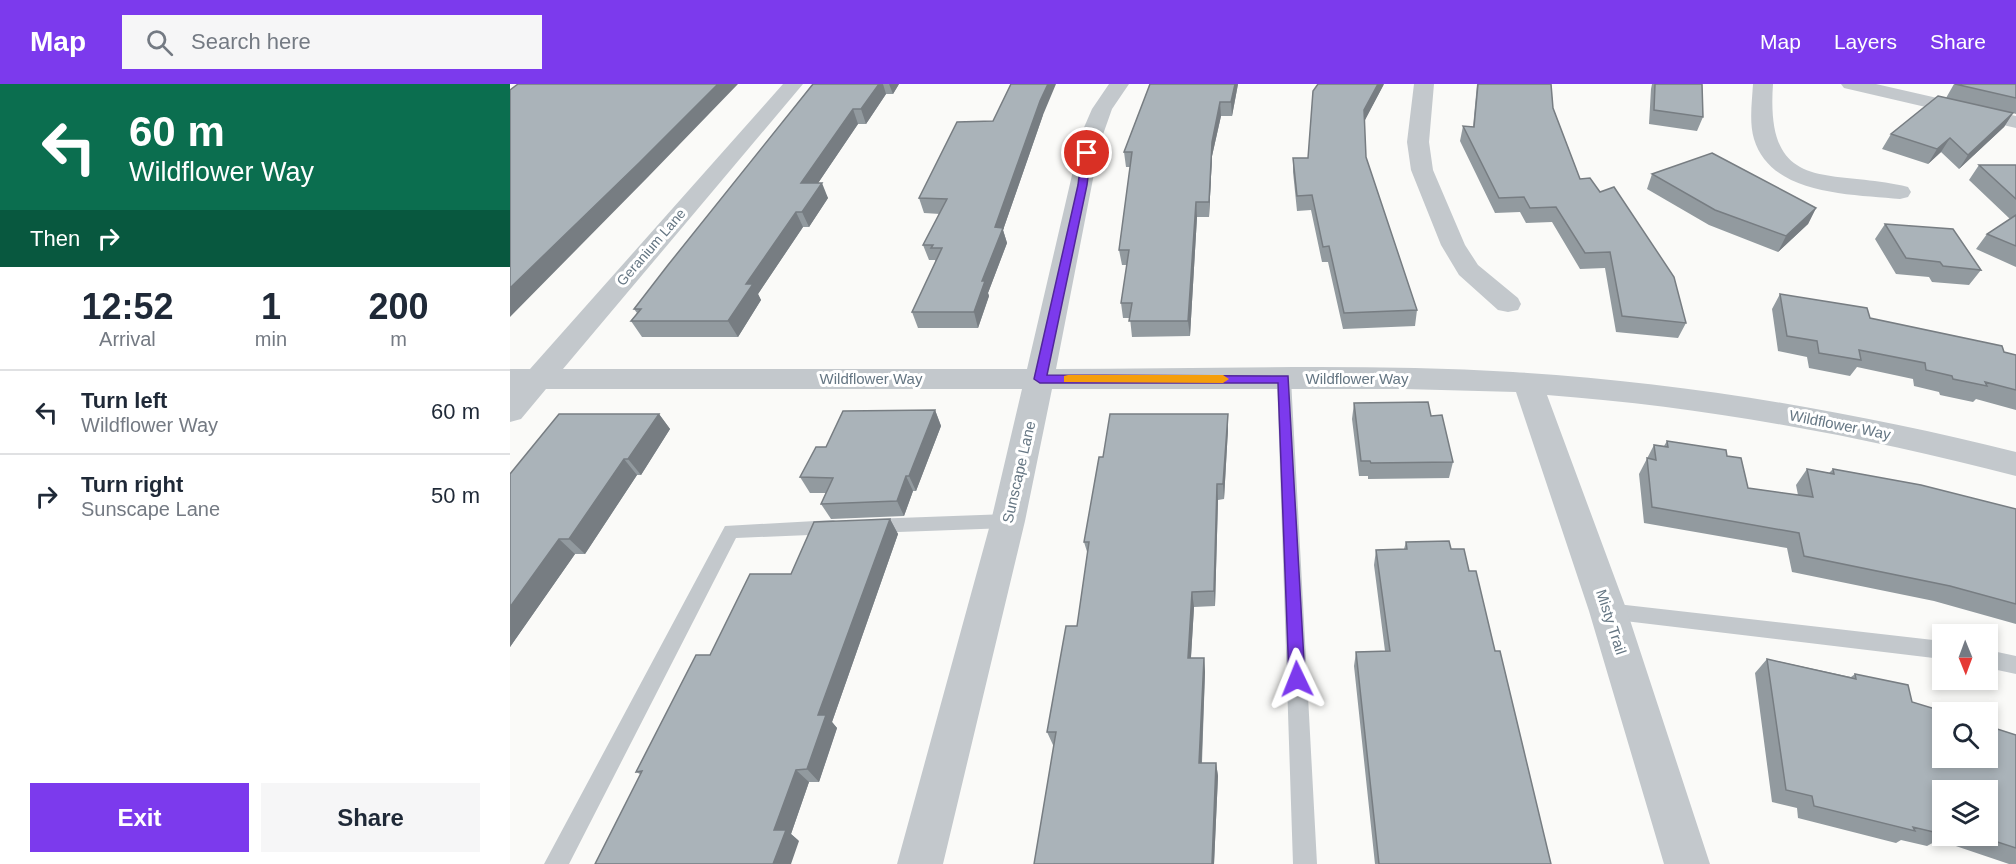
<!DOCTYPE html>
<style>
:root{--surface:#fff;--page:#f6f6f7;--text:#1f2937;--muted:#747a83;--line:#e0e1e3;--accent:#7c3aed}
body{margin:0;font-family:Helvetica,sans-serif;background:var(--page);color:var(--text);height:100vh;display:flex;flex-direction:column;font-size:22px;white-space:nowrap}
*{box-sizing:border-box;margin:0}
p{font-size:20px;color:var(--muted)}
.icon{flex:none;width:33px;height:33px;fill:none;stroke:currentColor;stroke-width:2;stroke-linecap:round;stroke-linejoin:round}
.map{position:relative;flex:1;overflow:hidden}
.details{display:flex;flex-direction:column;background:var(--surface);width:510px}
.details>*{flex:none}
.top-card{background:#0b6e4f;color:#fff;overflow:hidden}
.needle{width:39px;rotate:179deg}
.controls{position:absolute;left:1422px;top:540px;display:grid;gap:12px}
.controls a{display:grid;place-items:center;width:66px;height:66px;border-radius:0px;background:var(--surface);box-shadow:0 3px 9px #0003;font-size:30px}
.pin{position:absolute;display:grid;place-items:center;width:51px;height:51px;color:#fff;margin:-26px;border:3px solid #fff;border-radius:50%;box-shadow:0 2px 6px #0007}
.me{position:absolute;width:66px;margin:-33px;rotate:358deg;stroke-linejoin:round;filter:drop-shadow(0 0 4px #0008)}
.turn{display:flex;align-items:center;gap:21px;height:126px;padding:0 30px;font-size:27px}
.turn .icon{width:78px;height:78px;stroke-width:2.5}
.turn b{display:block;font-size:42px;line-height:51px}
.then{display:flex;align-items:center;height:57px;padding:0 30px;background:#0003;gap:12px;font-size:22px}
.eta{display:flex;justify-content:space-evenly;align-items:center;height:102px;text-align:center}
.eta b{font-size:36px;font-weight:700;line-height:42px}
.action{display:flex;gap:12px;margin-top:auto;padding:12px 30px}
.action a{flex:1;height:69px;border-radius:0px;background:var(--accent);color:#fff;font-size:24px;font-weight:700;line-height:69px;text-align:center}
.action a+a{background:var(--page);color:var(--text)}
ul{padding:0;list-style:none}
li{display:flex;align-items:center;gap:18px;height:84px;padding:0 30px;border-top:2px solid var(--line)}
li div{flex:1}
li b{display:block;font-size:22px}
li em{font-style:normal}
header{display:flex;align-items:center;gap:36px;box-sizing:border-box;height:84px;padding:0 30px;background:var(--accent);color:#fff}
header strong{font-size:28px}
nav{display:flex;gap:33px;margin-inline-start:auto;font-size:21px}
.search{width:420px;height:54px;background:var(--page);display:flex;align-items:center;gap:15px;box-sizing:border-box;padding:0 21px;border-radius:0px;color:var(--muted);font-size:22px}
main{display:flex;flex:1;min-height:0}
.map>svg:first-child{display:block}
</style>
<header>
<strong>Map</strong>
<div class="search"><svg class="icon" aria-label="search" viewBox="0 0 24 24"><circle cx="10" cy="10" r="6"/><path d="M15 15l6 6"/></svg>Search here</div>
<nav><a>Map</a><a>Layers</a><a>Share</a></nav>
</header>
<main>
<section class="details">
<div class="top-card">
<div class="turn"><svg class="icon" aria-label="left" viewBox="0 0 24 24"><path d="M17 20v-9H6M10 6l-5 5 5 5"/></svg><div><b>60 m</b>Wildflower Way</div></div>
<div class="then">Then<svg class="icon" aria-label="right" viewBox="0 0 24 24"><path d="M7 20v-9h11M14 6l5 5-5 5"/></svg></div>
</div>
<div class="eta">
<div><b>12:52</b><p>Arrival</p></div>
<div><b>1</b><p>min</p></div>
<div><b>200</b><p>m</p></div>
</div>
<ul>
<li><svg class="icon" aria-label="left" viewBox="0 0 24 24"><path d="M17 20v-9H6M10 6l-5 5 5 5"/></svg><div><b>Turn left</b><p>Wildflower Way</p></div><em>60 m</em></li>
<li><svg class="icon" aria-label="right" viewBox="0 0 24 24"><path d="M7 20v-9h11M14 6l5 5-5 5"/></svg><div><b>Turn right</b><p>Sunscape Lane</p></div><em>50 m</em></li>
</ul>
<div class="action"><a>Exit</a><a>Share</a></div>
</section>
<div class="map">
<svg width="1506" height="780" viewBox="0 0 1506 780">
<rect width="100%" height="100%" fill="#fafaf8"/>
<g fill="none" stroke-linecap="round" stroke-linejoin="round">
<!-- service -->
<path fill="#c3c8cc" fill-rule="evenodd" d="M774 290 781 295 807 780H783L767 295Z
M498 430 504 432 507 437 504 442 498 444 361 449 355 447 352 442 355 437 361 435Z
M323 436 329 438 332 443 329 448 323 450 226 454 59 780H34L215 442Z
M1098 519 1432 557V575L1098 535 1091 533 1089 527 1091 521Z
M1478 566 1506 572V590L1478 584Z"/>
<!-- minor -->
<path fill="#c3c8cc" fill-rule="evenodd" d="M273 0H293L53 285H517L572 48 582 25 599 0H619L602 25 590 59 546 285C698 285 851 279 1003 288 1173 298 1340 327 1506 368V392C1352 352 1196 323 1037 311L1117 527 1200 780H1154L1079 527 1006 308 894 305H542L515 437 433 780H387L481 437 512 305H36L11 335 0 338V285H20Z
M904 0H924L919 58 923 86 955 161 968 181 1008 214 1011 220 1008 226 998 228 988 226 949 191 931 161 901 86 897 58Z
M1243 0H1263C1255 113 1320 84 1398 103L1401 108 1398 113 1390 115C1343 110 1261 112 1244 55 1239 38 1242 18 1243 0Z
M1331 0H1366L1506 32V44L1334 4Z"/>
</g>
<!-- wall -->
<path fill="#929a9f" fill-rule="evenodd" d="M303 0H389L383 10H376L356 40H348L308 99 318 114 299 143H293L248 210 251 216 228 253H132L121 237 127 229 124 225Z
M640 0H728L722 32H711L702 72 699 133H687L680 252 622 253 620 234H613L611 219 617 181H612L609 166 620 83H616L614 68Z
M874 0 854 37 856 73 907 226 905 242 833 245 818 178H812L801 126 787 127 783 88V74H798Z
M967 0H1041L1043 24 1070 95 1176 239 1168 254 1106 248 1095 184 1070 185 1042 138 1016 139 1010 128 985 129 950 57 953 42 963 43Z
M1142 0H1192L1193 33 1187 47 1139 40 1141 5Z
M1444 0H1506V30L1503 29 1494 43 1449 85 1431 68 1418 80 1372 65 1381 50 1436 14Z
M533 31 493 146 497 159 478 209 479 212 468 244H408L402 228 426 178 425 176H419L413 161 430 130 414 129 409 114 483 37Z
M1469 81H1506V183L1466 165 1477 150 1500 135 1459 96Z
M1142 90 1306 124 1298 140 1268 168 1199 141 1137 105Z
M1375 140 1471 186 1459 201 1422 198 1419 193 1386 190 1365 155Z
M1270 210 1360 234 1506 271V326L1466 315 1463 318 1430 311 1429 308 1404 302 1403 295 1347 283 1340 292 1299 284 1297 273 1268 267 1262 225Z
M844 319 921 332 943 378 939 394 858 395V392H849L842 335Z
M425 326 431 342 406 407H403L394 432 321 435 311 420 316 409H300L290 393 316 363Z
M149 330 160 345 131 391H127L75 470H65L0 563V390Z
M718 330V345L714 415 708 416 705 522 684 523 681 574H694L695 588 692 679H706L708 692 704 780H524L544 661H543L537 648 567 542 578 471 574 458 593 373Z
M1157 357 1217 372 1238 404 1288 411 1286 401 1297 385 1319 389 1323 385 1506 425V540L1424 517 1282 488 1277 464 1134 439 1129 390 1144 361 1154 362Z
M380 435 388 450 322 638 327 644 309 698H299L281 750 289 757 130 690 126 688 200 571Z
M896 458 941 465 959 487 985 567 1041 780H865L844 582 846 568 875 567 864 481 866 466 894 465Z
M1257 575 1341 593 1345 590 1402 618 1506 651V780H1499L1428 756 1417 762 1391 756 1386 759 1288 734 1287 724 1262 718 1245 589ZM1432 706 1478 752H1432Z"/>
<!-- shaded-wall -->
<path fill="#777d82" d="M208 0H228L138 93 0 233V204Z
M369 0H373L376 10 356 40 351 25Z
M379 0H389L383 10Z
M538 0H546L533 31 493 146 497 159 478 209 479 212 468 244 464 228 485 143 530 17Z
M725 0H728L722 32 721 18Z
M868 0H874L853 40 854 26Z
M710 18 711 32 702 72 699 133V118L702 58Z
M343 25 348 40 298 114 291 99Z
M1503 29 1494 43 1449 85 1458 71Z
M1440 54 1431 68 1418 80 1427 65Z
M312 99 318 114 299 143 292 128Z
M686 118 687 133 680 252 678 237Z
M1306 124 1298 140 1268 168 1276 152Z
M286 128 293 143 248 210 251 216 228 253 218 237 236 200Z
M425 326 431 342 406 407 399 392Z
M149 330 160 345 131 391 118 375Z
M718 330V345L714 415 713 400Z
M114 375 127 391 75 470 59 455Z
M396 392 403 407 394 432 387 417Z
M707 400 708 416 705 522 704 507Z
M380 435 388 450 322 638 327 644 309 698 297 685 308 631Z
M49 455 65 470 0 563V523Z
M682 508 684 523 680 588 678 574Z
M694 574 695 588 691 692 689 679Z
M706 679 708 692 704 780H702Z
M286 686 299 698 281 750 289 757 281 780H263L264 746Z"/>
<!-- building -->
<path fill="#aab3b9" stroke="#777d82" stroke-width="1.5" d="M8 0H208L129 79 0 204V6Z
M303 0H369L351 25H343L291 99H312L292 128H286L236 200H243L218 237H121L131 225H124L158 181Z
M501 0H538L530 17 485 143 493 144 472 197H475L464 228H402L432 164H421L423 161H413L437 115 409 114 447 38 483 37Z
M640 0H725L721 18H710L702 58 699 118H686L678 237H619L622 219H611L619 166H609L622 68H614Z
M808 0H868L854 26 856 73 907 226 834 229 819 162 813 163 802 111 787 112 783 74H798L803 7Z
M968 0H1041L1043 24 1070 95 1080 94 1090 108 1104 103 1164 193 1176 239 1112 232 1100 168 1075 169 1046 123 1020 124 1014 113 989 114 953 42 964 43Z
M1145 0H1192L1193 33 1144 26Z
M1445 0H1506V14Z
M1428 12 1503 29 1458 71 1440 54 1427 65 1381 50Z
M1202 69 1306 124 1276 152 1205 126 1142 90Z
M1469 81H1506V115Z
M1506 131V162L1477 150Z
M1375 140 1443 145 1471 186 1433 182 1430 178 1396 174Z
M1270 210 1357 224 1360 234 1492 262 1494 268 1506 271V306L1475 298 1477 302 1443 295 1442 292 1416 286 1415 279 1349 266 1351 276 1309 269 1307 257 1277 252Z
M918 318 921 332 932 331 943 378 861 379 860 377H851L844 319Z
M425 326 399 392H396L387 417 311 420 323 394 290 393 306 363H316L333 327Z
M49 330H149L118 375H114L59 455H49L0 523V390Z
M600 330H718L713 400H707L704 507 682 508 678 574H694L689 679H706L702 780H524L546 648H537L556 542H567L579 458H574L589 373H593Z
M1157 357 1216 366 1217 372 1231 374 1238 404 1303 413 1297 385 1324 390 1323 385 1411 401 1506 425V520L1440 502 1294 472 1289 449 1142 423 1137 374 1146 376 1144 361 1158 363Z
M380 435 308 631H316L297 685 286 686 264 746H276L263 780H85L132 687 126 688 186 571H200L240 490H281L304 438Z
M939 457 941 465H954L959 487H966L985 567H990L1041 780H869L846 568 880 567 866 466 897 465 896 458Z
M1257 575 1346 595 1345 590 1398 601 1402 618 1435 628H1432V674H1478V642L1506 651V764L1469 752H1478V706H1432V750L1403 743 1405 747 1304 722 1302 712 1276 706Z"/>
<!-- route -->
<path fill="#7c3aed" stroke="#51269a" stroke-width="1.5" d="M577 67 581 69 577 101 537 291 778 292 795 595 793 600 787 603 781 600 779 595 768 299H530L524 295 568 101 572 69Z"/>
<!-- slow -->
<path fill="#f59e0b" d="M558 291H713L719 295 713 299 554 298V292Z"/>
<g text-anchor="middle" stroke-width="6" stroke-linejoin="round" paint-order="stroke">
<!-- far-street labels -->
<g font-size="14" fill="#657683" stroke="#fff">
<text transform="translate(141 163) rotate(-49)" y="5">Geranium Lane</text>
</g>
<!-- street labels -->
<g font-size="15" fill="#657683" stroke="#fff">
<text x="361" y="300">Wildflower Way</text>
<text x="847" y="300">Wildflower Way</text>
<text transform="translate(1330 341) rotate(11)" y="5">Wildflower Way</text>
<text transform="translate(509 388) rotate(-77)" y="5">Sunscape Lane</text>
<text transform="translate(1101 538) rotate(72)" y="5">Misty Trail</text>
</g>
</g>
</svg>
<div class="controls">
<a><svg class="needle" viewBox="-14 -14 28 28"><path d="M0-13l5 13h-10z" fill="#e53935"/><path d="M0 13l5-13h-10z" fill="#747a83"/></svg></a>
<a><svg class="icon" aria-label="search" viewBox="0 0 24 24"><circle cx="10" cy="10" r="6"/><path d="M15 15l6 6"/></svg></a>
<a><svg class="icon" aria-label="layers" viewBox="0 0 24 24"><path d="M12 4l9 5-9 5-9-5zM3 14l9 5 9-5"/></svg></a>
</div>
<div class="pin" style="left:577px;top:69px;background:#d93025"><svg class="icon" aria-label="arrive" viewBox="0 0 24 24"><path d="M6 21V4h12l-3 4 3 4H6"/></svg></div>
<svg class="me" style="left:787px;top:595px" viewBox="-20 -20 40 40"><path d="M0-17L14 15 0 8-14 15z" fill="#7c3aed" stroke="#fff" stroke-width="4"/></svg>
</div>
</main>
